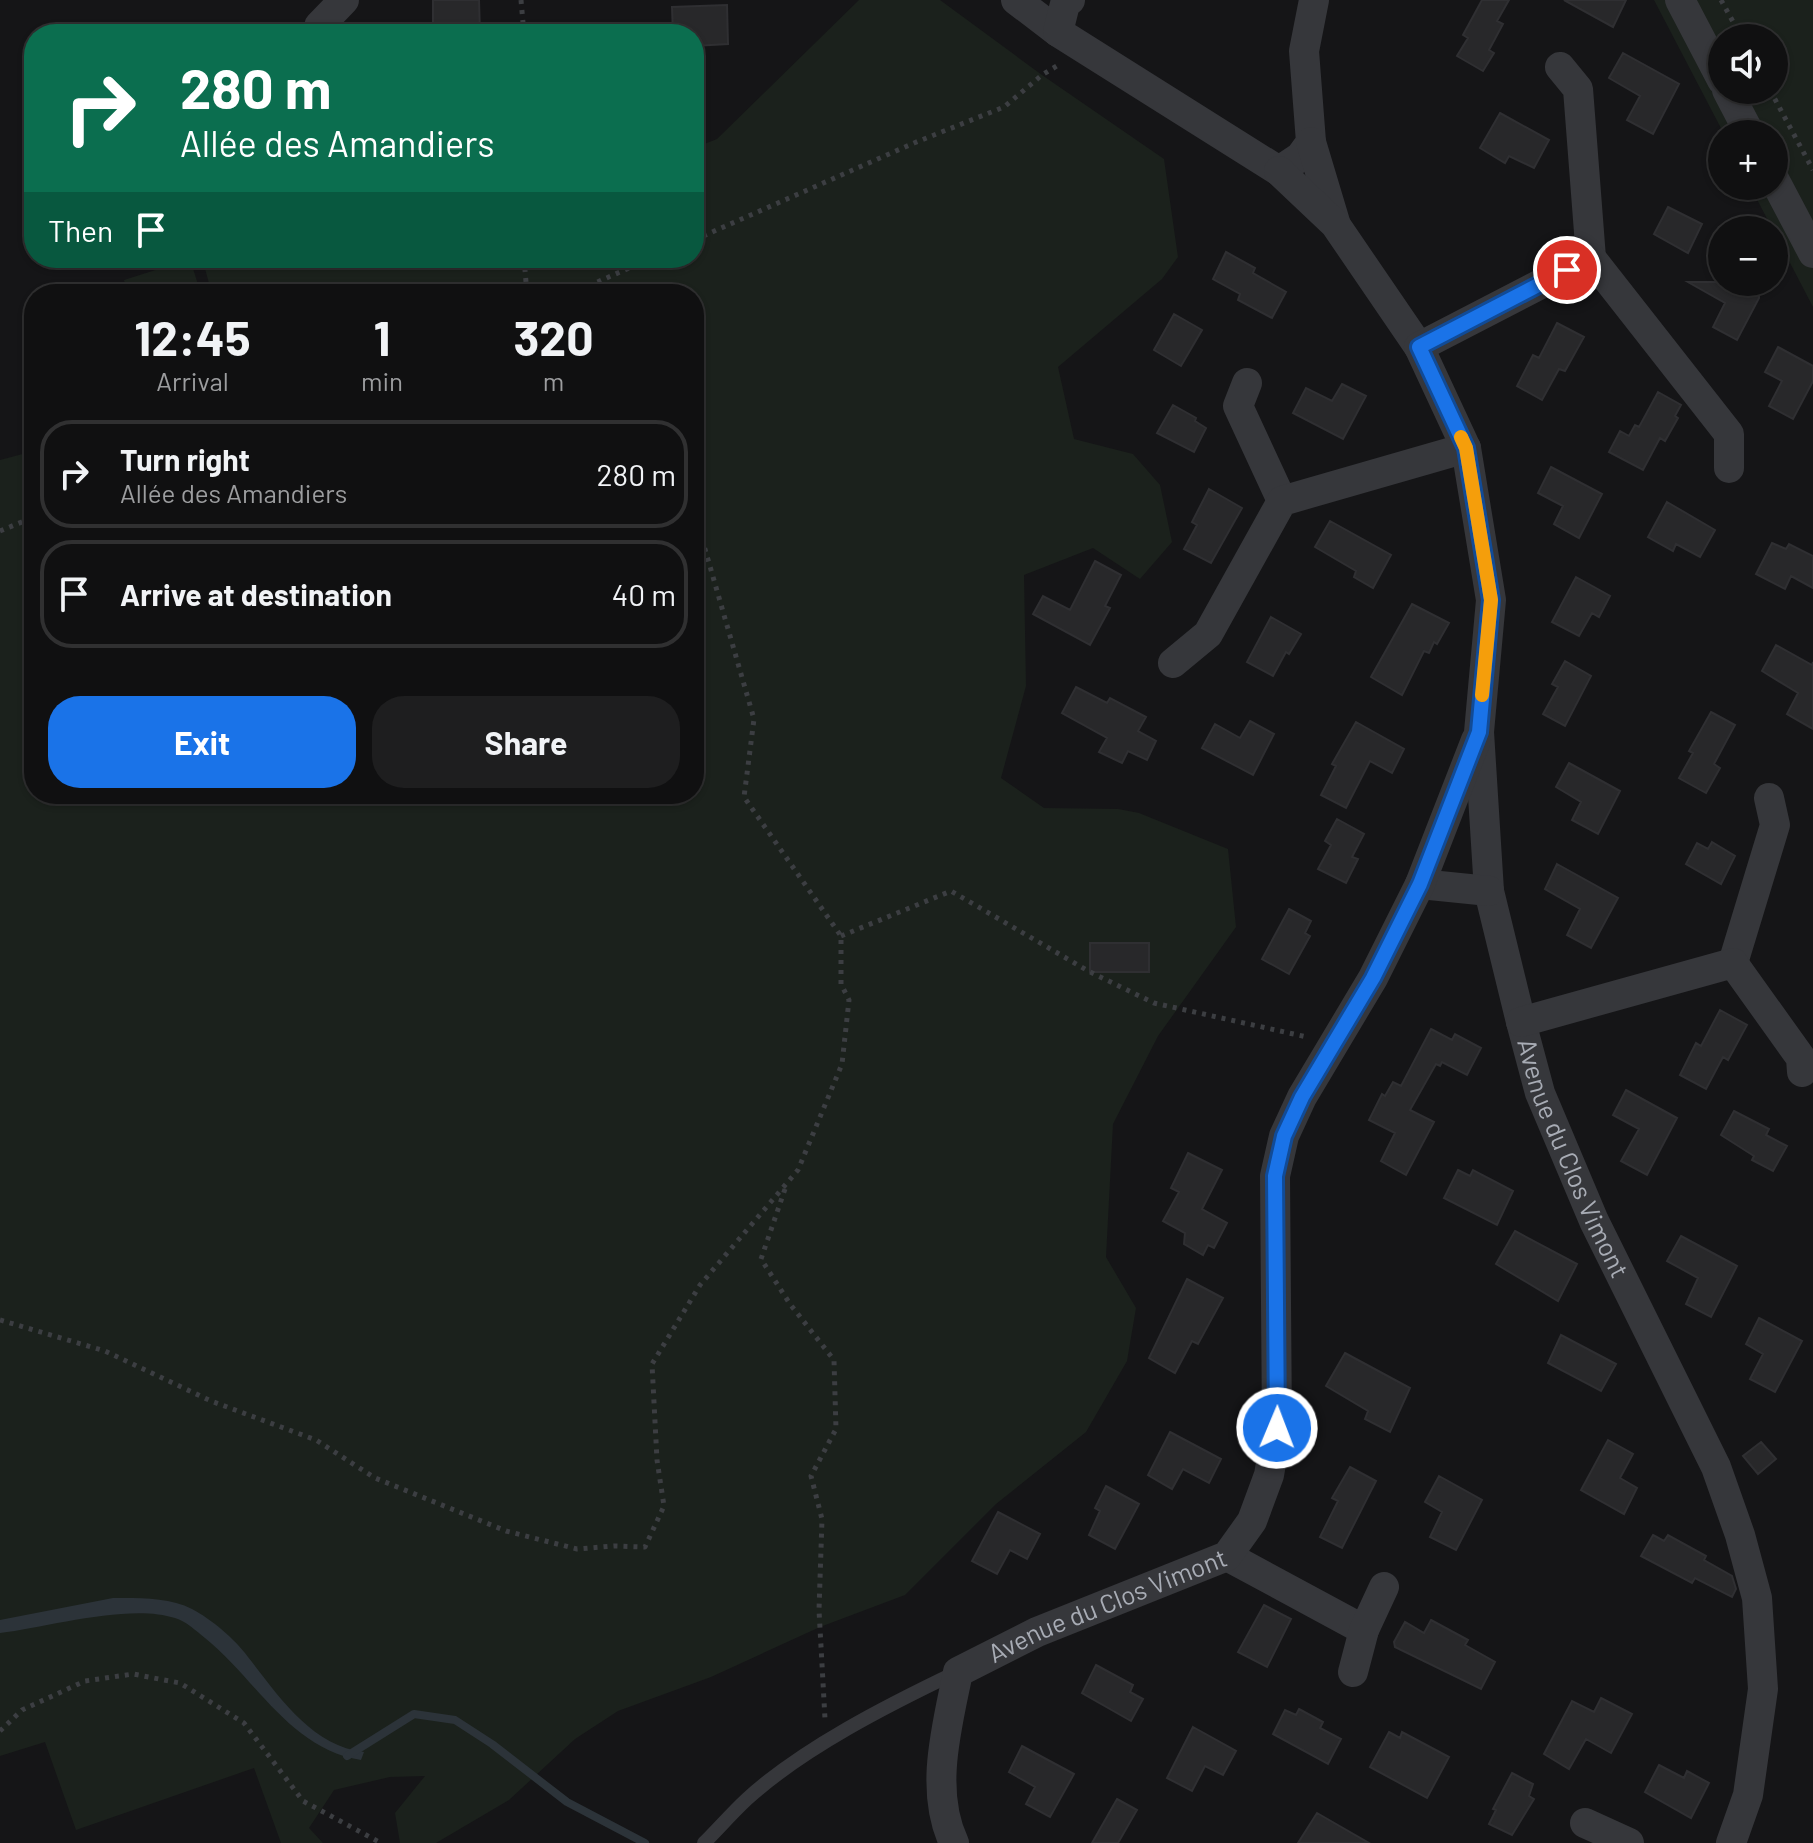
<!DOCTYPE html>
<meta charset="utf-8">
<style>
:root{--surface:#101011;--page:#1e1e1f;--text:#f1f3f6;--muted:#9c9d9f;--line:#303031;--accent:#1a73e8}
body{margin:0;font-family:Barlow,sans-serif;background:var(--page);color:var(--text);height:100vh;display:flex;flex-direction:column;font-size:30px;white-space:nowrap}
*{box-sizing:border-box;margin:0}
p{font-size:26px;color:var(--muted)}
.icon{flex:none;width:44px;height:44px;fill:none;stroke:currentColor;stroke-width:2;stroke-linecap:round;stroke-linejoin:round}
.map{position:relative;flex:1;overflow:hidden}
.drawer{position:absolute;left:24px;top:284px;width:680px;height:520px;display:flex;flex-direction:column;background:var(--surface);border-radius:32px;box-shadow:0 2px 6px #0004,0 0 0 2px var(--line)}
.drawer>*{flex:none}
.guide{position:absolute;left:24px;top:24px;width:680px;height:244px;border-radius:32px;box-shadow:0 2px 6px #0004,0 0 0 2px var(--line);background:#0b6e4f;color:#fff;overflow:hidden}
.fabs{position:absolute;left:1708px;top:24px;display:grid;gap:16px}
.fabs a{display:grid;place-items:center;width:80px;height:80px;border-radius:50%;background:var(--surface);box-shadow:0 2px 6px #0004,0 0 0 2px var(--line);font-size:40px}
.pin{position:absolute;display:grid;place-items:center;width:68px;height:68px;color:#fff;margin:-34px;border:4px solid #fff;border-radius:50%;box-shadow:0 2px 8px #0007}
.me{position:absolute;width:88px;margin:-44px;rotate:1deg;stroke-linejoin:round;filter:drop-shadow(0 0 6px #0008)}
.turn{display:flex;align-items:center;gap:28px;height:168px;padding:0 24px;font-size:36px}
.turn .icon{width:104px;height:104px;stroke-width:2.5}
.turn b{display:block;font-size:56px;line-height:68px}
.then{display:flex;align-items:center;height:76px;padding:0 24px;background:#0003;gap:16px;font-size:30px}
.eta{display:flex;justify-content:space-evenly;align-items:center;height:136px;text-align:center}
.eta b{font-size:48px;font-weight:700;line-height:56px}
.button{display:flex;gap:16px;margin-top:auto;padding:16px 24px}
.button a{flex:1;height:92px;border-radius:32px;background:var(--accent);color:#fff;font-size:32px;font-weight:700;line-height:92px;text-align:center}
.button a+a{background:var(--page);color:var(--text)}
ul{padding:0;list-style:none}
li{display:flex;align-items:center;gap:24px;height:108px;margin:0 16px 12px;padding:0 8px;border:4px solid var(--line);border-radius:32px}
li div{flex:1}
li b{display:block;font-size:30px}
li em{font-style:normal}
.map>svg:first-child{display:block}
</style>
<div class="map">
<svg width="1813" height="1843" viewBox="0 0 1813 1843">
<rect width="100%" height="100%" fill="#151517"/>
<!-- green -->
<path fill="#1b211c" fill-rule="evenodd" d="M859 0H940L1042 75 1164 159 1178 257 1162 279 1058 367 1074 439 1133 454 1160 485 1172 542 1140 579 1093 548 1024 575 1026 686 1001 778 1044 808 1118 809 1139 813 1228 849 1236 927 1158 1036 1113 1124 1106 1257 1136 1308 1127 1361 1086 1432 996 1504 905 1595 820 1627 711 1677 618 1711 575 1739 509 1800 436 1843H400L395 1813 425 1776 390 1777 334 1790 309 1828 323 1843H281L254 1768 76 1830 45 1742 0 1756V460L34 451V794H694V294H212L202 258H694V148L717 139Z
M1654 0H1813V307L1750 186H1774V134H1724ZM1722 38H1774V90H1722Z
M190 259 201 294H128L124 280Z"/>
<!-- water -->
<path fill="#2c3339" d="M113 1598C138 1598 169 1597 192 1609 211 1619 235 1639 248 1657 278 1695 311 1746 364 1752L361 1760C290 1749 256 1679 205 1638 196 1631 186 1621 175 1618 130 1603 48 1627 0 1633V1620Z"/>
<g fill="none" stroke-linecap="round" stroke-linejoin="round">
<!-- stream -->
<path stroke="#2c3339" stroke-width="8" d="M347 1756 414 1714 455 1720 492 1744 567 1802 645 1843"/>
</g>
<!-- building -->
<path fill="#28282a" stroke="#2f2f32" stroke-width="2" d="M433 0H479L480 34H433Z
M1482 0H1509L1497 21 1503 24 1489 50 1494 53 1483 71 1457 56 1468 38 1463 35Z
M1564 0H1626L1613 27Z
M727 5 728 44 694 46V34H673L672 7Z
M1623 53 1679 84 1653 134 1627 120 1640 96 1609 78Z
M1500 113 1549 140 1534 168 1509 156 1505 163 1480 148Z
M1668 207 1702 224 1688 253 1654 234Z
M1226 252 1255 268 1253 273 1286 292 1272 318 1238 300 1240 294 1213 279Z
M1688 282H1746L1759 290V298L1737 340 1713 327 1725 303Z
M1174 314 1202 330 1181 366 1154 350Z
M1557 323 1584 337 1565 371 1559 369 1542 400 1517 386 1533 355 1539 358Z
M1778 347 1813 366V381L1793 419 1769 406 1782 381 1765 372Z
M1342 384 1366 396 1343 439 1293 413 1306 388 1332 401Z
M1658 392 1681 405 1675 416 1678 418 1665 441 1660 438 1643 470 1609 452 1620 431 1629 436 1635 425 1639 427Z
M1173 405 1196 418 1195 421 1206 428 1194 452 1157 433Z
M1551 467 1602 494 1579 538 1554 524 1563 506 1538 493Z
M1209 489 1242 508 1211 563 1184 549 1197 525 1192 522Z
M1667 502 1715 530 1700 557 1676 544 1673 551 1648 537Z
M1330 521 1391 555 1373 588 1354 577 1356 571 1315 547Z
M1772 543 1786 549 1789 544 1813 556V588L1791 576 1785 589 1756 574Z
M1095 561 1121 575 1105 606 1110 608 1090 645 1033 614 1043 596 1070 610Z
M1576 577 1610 596 1599 617 1592 613 1579 636 1552 622Z
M1412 604 1449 623 1437 644 1434 642 1429 653 1424 651 1402 695 1371 677Z
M1271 617 1301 634 1289 654 1286 652 1273 676 1247 662Z
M1776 645 1812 665 1813 662V729L1787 714 1798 693 1762 671Z
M1565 661 1591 676 1565 726 1543 714 1558 687 1552 684Z
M1076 687 1107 703 1110 698 1146 717 1138 731 1156 741 1147 760 1128 751 1122 763 1099 752 1107 738 1062 713Z
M1711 712 1735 725 1714 764 1720 768 1706 793 1679 778 1693 753 1689 751Z
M1250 721 1274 734 1253 775 1202 748 1215 724 1240 738Z
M1356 722 1404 749 1392 773 1370 761 1346 808 1321 795 1336 766 1332 764Z
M1569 763 1620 791 1598 834 1572 820 1581 802 1556 787Z
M1337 819 1364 834 1352 857 1358 859 1346 883 1318 869 1331 845 1325 841Z
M1712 842 1735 856 1721 884 1686 864 1697 843 1708 849Z
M1557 864 1618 898 1591 948 1567 935 1580 909 1545 889Z
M1289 909 1311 921 1305 933 1310 936 1289 974 1262 959Z
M1090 943H1149V972H1090Z
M1720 1010 1747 1025 1728 1060 1723 1057 1706 1089 1680 1075 1696 1043 1701 1046Z
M1431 1029 1452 1040 1455 1034 1481 1048 1467 1075 1442 1062 1440 1066 1436 1064 1410 1110 1434 1122 1406 1175 1381 1161 1395 1133 1369 1120 1382 1094 1385 1096 1393 1082 1401 1086Z
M1626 1090 1677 1118 1647 1175 1621 1161 1639 1129 1613 1115Z
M1734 1111 1769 1129 1766 1135 1787 1146 1773 1171 1752 1160 1754 1156 1721 1135Z
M1188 1153 1222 1170 1202 1209 1227 1223 1214 1248 1208 1245 1203 1255 1184 1244 1185 1233 1163 1221 1179 1192 1171 1188Z
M1458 1170 1470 1176 1473 1170 1513 1191 1497 1225 1444 1198Z
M1515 1231 1577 1264 1558 1301 1496 1264Z
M1681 1236 1737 1266 1711 1317 1686 1304 1698 1278 1667 1261Z
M1187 1279 1223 1298 1198 1344 1192 1341 1175 1373 1149 1358Z
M1759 1318 1802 1341 1775 1392 1750 1379 1763 1354 1746 1344Z
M1561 1335 1616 1364 1601 1391 1548 1363Z
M1345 1353 1410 1388 1390 1432 1365 1419 1368 1411 1326 1386Z
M1170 1432 1221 1459 1209 1483 1183 1469 1172 1489 1148 1475Z
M1608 1440 1633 1454 1620 1478 1637 1488 1624 1514 1581 1490Z
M1761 1442 1776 1459 1758 1474 1743 1456Z
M1350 1467 1376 1481 1342 1548 1320 1537 1338 1501 1332 1498Z
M1439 1476 1482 1500 1456 1550 1430 1537 1442 1512 1425 1502Z
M1106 1486 1139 1504 1115 1549 1089 1535 1100 1511 1095 1508Z
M998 1512 1040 1534 1027 1559 1010 1550 997 1574 972 1561Z
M1653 1535 1664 1541 1668 1535 1706 1556 1704 1560 1732 1576 1736 1589 1732 1597 1695 1578 1692 1583 1641 1556Z
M1264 1605 1291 1619 1267 1667 1238 1652Z
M1431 1620 1468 1640 1465 1645 1495 1662 1481 1689 1395 1647 1394 1642 1405 1622 1424 1633Z
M1096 1665 1133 1685 1130 1692 1143 1699 1131 1721 1082 1693Z
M1601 1698 1632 1714 1611 1753 1586 1739 1569 1769 1544 1754 1572 1701 1594 1712Z
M1299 1709 1323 1722 1320 1728 1341 1739 1328 1764 1273 1734 1285 1710 1296 1715Z
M1193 1727 1236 1751 1223 1775 1205 1766 1192 1791 1167 1778Z
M1389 1732 1400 1738 1402 1732 1449 1757 1427 1798 1370 1767Z
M1022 1746 1074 1774 1050 1817 1026 1804 1035 1787 1009 1772Z
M1659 1765 1684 1778 1687 1771 1709 1783 1691 1818 1645 1792Z
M1512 1773 1533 1784 1529 1796 1534 1799 1512 1835 1489 1824 1496 1810 1493 1809Z
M1117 1799 1137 1810 1118 1843H1092Z
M1317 1813 1369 1843H1298Z"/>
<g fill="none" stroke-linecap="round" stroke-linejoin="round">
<!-- path -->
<path stroke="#3c3e42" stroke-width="5" stroke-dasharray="4 6" stroke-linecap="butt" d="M521 0 524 34
M1721 0 1742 38
M1770 90 1813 170
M694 240 914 143 1004 107 1042 75 1060 64
M524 258 527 294
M570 294 652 258
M0 531 34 517
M841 936 951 891 1090 972 1154 1003 1307 1037
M785 1189 761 1259 790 1304 834 1360 836 1429 811 1476 822 1519 819 1610 825 1719
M0 1320 105 1351 211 1401 316 1440 375 1478 506 1531 577 1549 614 1546 645 1547 664 1506 657 1460 652 1364 700 1285 798 1170 842 1064 849 1000 841 984V936L744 797 754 719 694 511
M0 1731 22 1710 85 1681 133 1674 180 1683 244 1723 303 1801 381 1843"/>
<!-- service -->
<path stroke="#36373b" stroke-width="14" d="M704 1843C718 1829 732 1813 747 1799 803 1748 888 1705 957 1672"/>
<!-- minor -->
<g stroke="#36373b" stroke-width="30">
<path d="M1016 0 1058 32"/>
<path d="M1070 0 1065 4 1058 32 1279 171 1300 157 1311 142 1304 51 1314 0"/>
<path d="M1680 0 1722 80"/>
<path d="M318 34 319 26 344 0"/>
<path d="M1560 67 1578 89 1591 258"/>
<path d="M1727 90 1750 134"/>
<path d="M1311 142 1335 222"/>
<path id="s1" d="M1279 171 1335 224 1419 347 1466 448 1491 600 1479 732 1489 891 1521 1022 1540 1093 1594 1221 1716 1467 1740 1535 1757 1598 1763 1689 1748 1795 1731 1843"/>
<path d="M1774 179 1813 253"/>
<path d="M1419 347 1591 258 1729 434V468"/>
<path d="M1247 383 1238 406 1282 501"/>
<path d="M1173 663 1208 634 1282 501 1466 448"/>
<path d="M1420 884 1489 891"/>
<path d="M1733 963 1775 825 1769 798"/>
<path d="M1521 1022 1733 963 1801 1058 1802 1072"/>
<path d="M1227 1556 1364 1630"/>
<path d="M1353 1672 1364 1630 1384 1587"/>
<path d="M1585 1823 1629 1843"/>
<path id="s2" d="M954 1843C929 1790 947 1727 958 1672L1037 1632 1227 1556 1252 1521 1269 1475 1277 1428 1275 1176 1284 1136 1302 1097 1373 978 1420 884 1476 740"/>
</g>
</g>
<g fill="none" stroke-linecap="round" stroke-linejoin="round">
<defs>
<path id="route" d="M1277 1428 1275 1176 1284 1136 1302 1097 1373 978 1420 884 1479 732 1491 600 1466 448 1419 347 1567 270"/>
</defs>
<!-- route casing -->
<use href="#route" stroke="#114b97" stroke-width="20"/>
<!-- route -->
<use href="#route" stroke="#1a73e8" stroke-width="14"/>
<!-- slow -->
<path stroke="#f59e0b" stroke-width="14" d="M1461 437 1466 448 1491 600 1482 695"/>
</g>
<g text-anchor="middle" stroke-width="8" stroke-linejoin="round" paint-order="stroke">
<!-- street labels -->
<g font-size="26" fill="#a8acb5" stroke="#101012">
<text dy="9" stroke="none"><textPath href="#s1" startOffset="1064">Avenue du Clos Vimont</textPath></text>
<text dy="9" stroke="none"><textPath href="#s2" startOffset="338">Avenue du Clos Vimont</textPath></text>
</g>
</g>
</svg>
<div class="fabs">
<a><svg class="icon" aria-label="sound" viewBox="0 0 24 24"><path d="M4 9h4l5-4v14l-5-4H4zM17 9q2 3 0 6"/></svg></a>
<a>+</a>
<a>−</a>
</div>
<div class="pin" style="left:1567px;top:270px;background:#d93025"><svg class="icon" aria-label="arrive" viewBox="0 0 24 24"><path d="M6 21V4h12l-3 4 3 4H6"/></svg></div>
<svg class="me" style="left:1277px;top:1428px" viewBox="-20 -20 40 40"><circle r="17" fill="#1a73e8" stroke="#fff" stroke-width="3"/><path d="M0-11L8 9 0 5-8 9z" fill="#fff"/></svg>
<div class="guide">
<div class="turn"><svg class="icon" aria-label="right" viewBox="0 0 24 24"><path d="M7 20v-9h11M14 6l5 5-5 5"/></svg><div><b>280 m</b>Allée des Amandiers</div></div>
<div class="then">Then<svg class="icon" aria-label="arrive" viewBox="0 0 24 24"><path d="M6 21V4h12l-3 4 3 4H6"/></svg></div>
</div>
<section class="drawer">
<div class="eta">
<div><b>12:45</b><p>Arrival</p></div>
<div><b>1</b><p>min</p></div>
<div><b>320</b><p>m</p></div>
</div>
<ul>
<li><svg class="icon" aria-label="right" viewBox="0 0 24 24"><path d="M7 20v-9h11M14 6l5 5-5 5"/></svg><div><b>Turn right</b><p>Allée des Amandiers</p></div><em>280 m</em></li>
<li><svg class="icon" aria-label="arrive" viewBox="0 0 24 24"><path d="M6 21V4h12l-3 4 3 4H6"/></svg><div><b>Arrive at destination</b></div><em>40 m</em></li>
</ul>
<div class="button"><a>Exit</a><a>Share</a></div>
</section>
</div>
